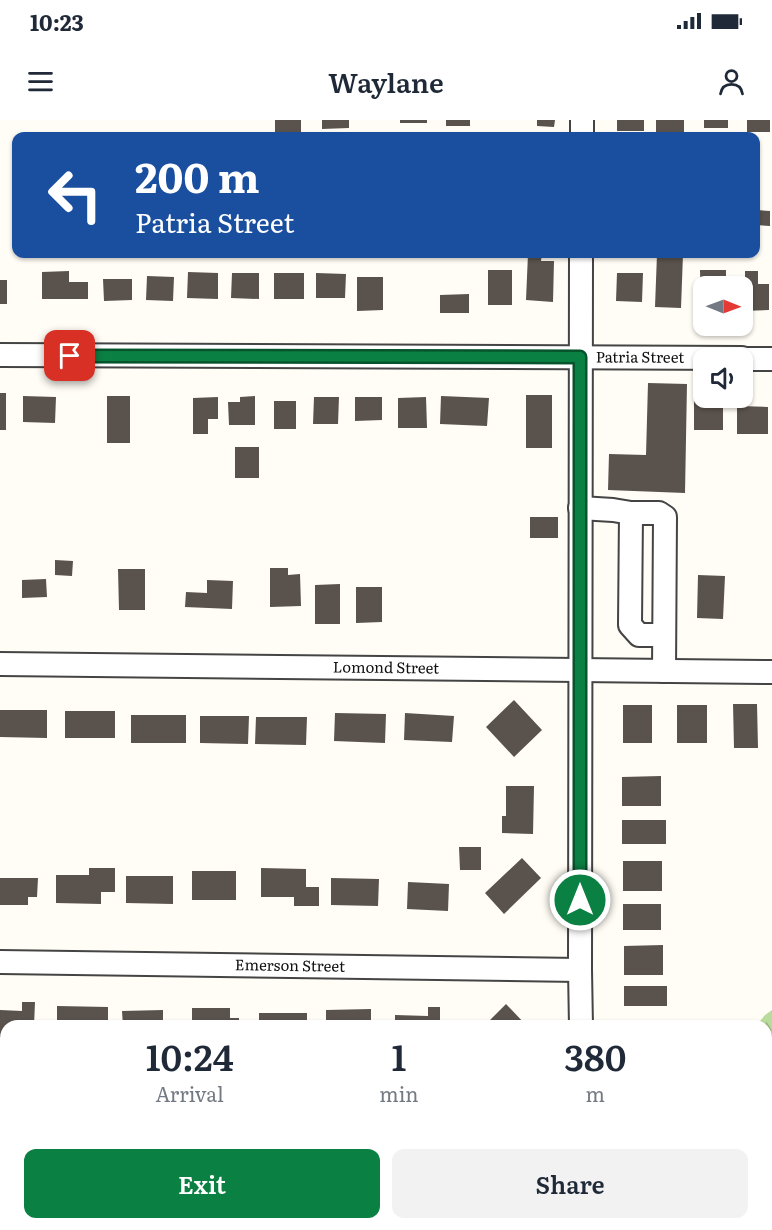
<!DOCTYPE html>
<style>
:root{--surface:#fff;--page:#f2f2f3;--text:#1f2937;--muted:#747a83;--accent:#0b8043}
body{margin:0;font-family:Literata,serif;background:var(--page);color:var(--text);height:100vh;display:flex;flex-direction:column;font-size:22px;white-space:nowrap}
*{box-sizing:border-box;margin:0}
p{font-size:20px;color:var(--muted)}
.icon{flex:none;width:33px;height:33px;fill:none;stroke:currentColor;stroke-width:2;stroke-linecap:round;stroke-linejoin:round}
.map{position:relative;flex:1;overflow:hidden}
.sheet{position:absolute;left:0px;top:900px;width:772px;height:210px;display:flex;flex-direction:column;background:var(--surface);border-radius:18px 18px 0 0;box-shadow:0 2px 4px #0004}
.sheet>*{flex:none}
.banner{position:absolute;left:12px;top:12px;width:748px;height:126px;border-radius:12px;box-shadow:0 2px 4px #0004;background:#1a4fa0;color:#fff;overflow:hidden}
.needle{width:39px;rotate:91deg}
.tools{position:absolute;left:693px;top:156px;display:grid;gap:12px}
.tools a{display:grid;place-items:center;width:60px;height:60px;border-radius:12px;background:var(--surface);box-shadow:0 2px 4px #0004;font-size:30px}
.pin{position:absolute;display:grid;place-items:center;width:51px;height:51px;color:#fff;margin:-26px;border-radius:12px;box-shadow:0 3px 9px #0006}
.me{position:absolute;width:66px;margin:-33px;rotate:0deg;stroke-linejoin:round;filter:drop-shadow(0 0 4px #0008)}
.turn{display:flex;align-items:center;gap:21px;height:126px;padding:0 24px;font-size:27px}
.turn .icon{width:78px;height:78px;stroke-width:2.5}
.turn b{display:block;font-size:42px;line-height:51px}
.eta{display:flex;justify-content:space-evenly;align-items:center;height:102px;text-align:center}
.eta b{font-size:36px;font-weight:600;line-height:42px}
.primary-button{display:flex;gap:12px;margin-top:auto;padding:12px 24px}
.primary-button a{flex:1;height:69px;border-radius:12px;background:var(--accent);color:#fff;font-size:24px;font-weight:600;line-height:69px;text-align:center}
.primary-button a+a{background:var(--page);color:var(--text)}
.status{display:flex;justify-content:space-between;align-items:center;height:42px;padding:0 30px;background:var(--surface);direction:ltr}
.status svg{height:16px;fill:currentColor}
header{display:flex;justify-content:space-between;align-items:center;height:78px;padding:0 24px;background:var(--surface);font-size:27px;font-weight:600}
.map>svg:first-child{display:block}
</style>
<div class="status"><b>10:23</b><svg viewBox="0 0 49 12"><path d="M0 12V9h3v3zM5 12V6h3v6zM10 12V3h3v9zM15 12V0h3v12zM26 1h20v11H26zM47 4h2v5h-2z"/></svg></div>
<header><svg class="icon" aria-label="menu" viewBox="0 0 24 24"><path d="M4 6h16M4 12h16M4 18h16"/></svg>Waylane<svg class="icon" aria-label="person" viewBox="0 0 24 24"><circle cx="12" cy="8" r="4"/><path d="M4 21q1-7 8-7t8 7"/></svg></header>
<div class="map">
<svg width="772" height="1110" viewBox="0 0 772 1110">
<defs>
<pattern id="forest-firs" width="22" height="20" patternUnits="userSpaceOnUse" patternTransform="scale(1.5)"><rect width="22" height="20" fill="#b9dc9c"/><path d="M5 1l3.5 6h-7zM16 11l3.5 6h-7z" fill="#9ebc85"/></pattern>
</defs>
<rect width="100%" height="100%" fill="#fffdf5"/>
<!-- forest -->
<path fill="url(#forest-firs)" d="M772 890V959L767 964 766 906H756L765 895Z
M584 1104H616L611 1110H579Z"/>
<!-- building -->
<path fill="#5a524d" d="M275 0H301V16H275Z
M322 0H349V8L322 9Z
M400 0H427V3H400Z
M446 0H470V6H446Z
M537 0H555L554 7 537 6Z
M617 0H644V11H617Z
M656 0H684V16H656Z
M704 0H728V8H704Z
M747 0H770V12H747Z
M756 90 770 91V106L756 105Z
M372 134H405V137L372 135Z
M528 134H542L541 141H554L553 182 526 180Z
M657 134H683L681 188 655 187Z
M488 150H512V185H488Z
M700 150H726V166H704V190H701Z
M69 151V162H88V179H42V152Z
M745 151H758V164H769V190L742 191V178H745Z
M188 152 218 153V179L187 178Z
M232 153H259V179L231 178Z
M274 153H304V179H274Z
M316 153 346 154 345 178H316Z
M617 153H643L642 182 616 181Z
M147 156 174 157 173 181 146 180Z
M357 157H383V190L357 191Z
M103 159H132V180L104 181Z
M0 160H7V184H0Z
M469 174V193H440V175Z
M648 263 687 264 685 373 608 370 609 334 646 335Z
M0 273H6V310H0Z
M526 275H552V328H526Z
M23 276 56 277 55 303 23 302Z
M107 276H130V323H107Z
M255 276V305H229L228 282H240V277Z
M441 276 489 278 487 306 440 304Z
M218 277V299H208V314H193V278Z
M314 277H339L338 304H313Z
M355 277H382V300L355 301Z
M426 277 427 308H398V278Z
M694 280H723V310H694Z
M274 281H296V309H274Z
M737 286 768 287V314H737Z
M235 327H259V358H235Z
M530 397H558V418H530Z
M55 440 73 441 72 456 55 455Z
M270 448H288V455L300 454 301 486 270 487Z
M118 449H145V490H119Z
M698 455 725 456 723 499 697 498Z
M46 459 47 477 22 478V460Z
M207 460 233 461 232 489 185 487 186 472 207 473Z
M340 464V504H315V465Z
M356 467H382V502L356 503Z
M514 580 542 610 514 637 486 607Z
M733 584H757L758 628H734Z
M623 585H652V623H623Z
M677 585H707V623H677Z
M0 590H47V618L0 617Z
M65 591H115V618H65Z
M335 593 386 594 385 623 334 621Z
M405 593 454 596 452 622 404 620Z
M131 595H186V623H131Z
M200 596H249L248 624 200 623Z
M256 597H307L306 625 255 624Z
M661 656V686H622V657Z
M506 666H534L533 714 502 713V696H506Z
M622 700H666V724H622Z
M459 727H481V750H460Z
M522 738 541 758 504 794 485 773Z
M623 741H662V771H623Z
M89 748H115V772H101V784L56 783V755H89Z
M261 748 306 749V767H319V786H294V777H261Z
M192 751H236V780H192Z
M126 756H173V784L126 783Z
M0 758H38L37 777H28V785H0Z
M331 758 379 759 378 786 331 785Z
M408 762 449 764 448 791 407 789Z
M623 784H661V810H623Z
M663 825V855H624V826Z
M624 866H667V886H624Z
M22 882H35L34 906H6V918H0V890L22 891Z
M506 884 527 906H490L487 903Z
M57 886 108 887V906H57Z
M428 887H440V906H395V895L428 896Z
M192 888H230V898H239V906H192Z
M371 889V906H326V890Z
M163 890V906H123L122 891Z
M259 893H307V906H259Z
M0 1054H6V1080H0Z"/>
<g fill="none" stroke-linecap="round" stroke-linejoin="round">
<defs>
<g id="minor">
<path d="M582 16V0"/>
<path d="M581 134 580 850 581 906"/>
<path id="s1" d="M0 235 742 238"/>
<path d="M742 239H772"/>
<path d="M580 388 613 390 631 393H659L665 397 664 551"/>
<path d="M631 393 630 505 639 515H664"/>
<path id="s2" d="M0 544 772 552"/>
<path id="s3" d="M0 842 580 850"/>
<path d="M569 1110 575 1104"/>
</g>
<path id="highway" d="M766 990 772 985
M766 1059 772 1052
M643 1110 649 1104
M741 1110 743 1104"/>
</defs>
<!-- minor casing -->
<use href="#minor" stroke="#444" stroke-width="26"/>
<!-- highway casing -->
<use href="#highway" stroke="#222" stroke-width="36"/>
<!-- minor -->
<use href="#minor" stroke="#fff" stroke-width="22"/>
<!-- highway -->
<use href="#highway" stroke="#f5a25d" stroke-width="33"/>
</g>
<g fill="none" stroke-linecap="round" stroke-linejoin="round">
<defs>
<path id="route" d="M70 236 580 237V780"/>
</defs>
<!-- route casing -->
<use href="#route" stroke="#07532c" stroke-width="15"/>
<!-- route -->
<use href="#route" stroke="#0b8043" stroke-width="10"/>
</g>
<g text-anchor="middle" stroke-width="6" stroke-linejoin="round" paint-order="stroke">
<!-- street labels -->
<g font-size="15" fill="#111" stroke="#fff">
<text dy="5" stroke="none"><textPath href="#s1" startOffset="640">Patria Street</textPath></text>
<text dy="5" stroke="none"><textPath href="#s2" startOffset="386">Lomond Street</textPath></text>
<text dy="5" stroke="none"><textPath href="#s3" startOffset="290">Emerson Street</textPath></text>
</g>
</g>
</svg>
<div class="tools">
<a><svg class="needle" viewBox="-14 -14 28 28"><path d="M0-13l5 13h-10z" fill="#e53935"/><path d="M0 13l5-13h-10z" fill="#747a83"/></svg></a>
<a><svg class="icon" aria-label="sound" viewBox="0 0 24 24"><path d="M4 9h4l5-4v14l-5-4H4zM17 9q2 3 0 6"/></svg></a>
</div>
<div class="pin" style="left:70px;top:236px;background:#d93025"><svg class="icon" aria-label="arrive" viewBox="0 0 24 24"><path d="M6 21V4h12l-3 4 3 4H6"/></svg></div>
<svg class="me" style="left:580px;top:780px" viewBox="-20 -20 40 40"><circle r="17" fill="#0b8043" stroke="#fff" stroke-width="3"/><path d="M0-11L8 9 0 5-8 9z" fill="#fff"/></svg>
<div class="banner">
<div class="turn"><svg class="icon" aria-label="left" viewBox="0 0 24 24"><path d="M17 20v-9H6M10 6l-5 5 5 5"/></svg><div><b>200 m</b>Patria Street</div></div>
</div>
<section class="sheet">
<div class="eta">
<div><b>10:24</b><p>Arrival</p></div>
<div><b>1</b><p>min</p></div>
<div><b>380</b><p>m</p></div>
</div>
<div class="primary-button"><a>Exit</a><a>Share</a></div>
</section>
</div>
